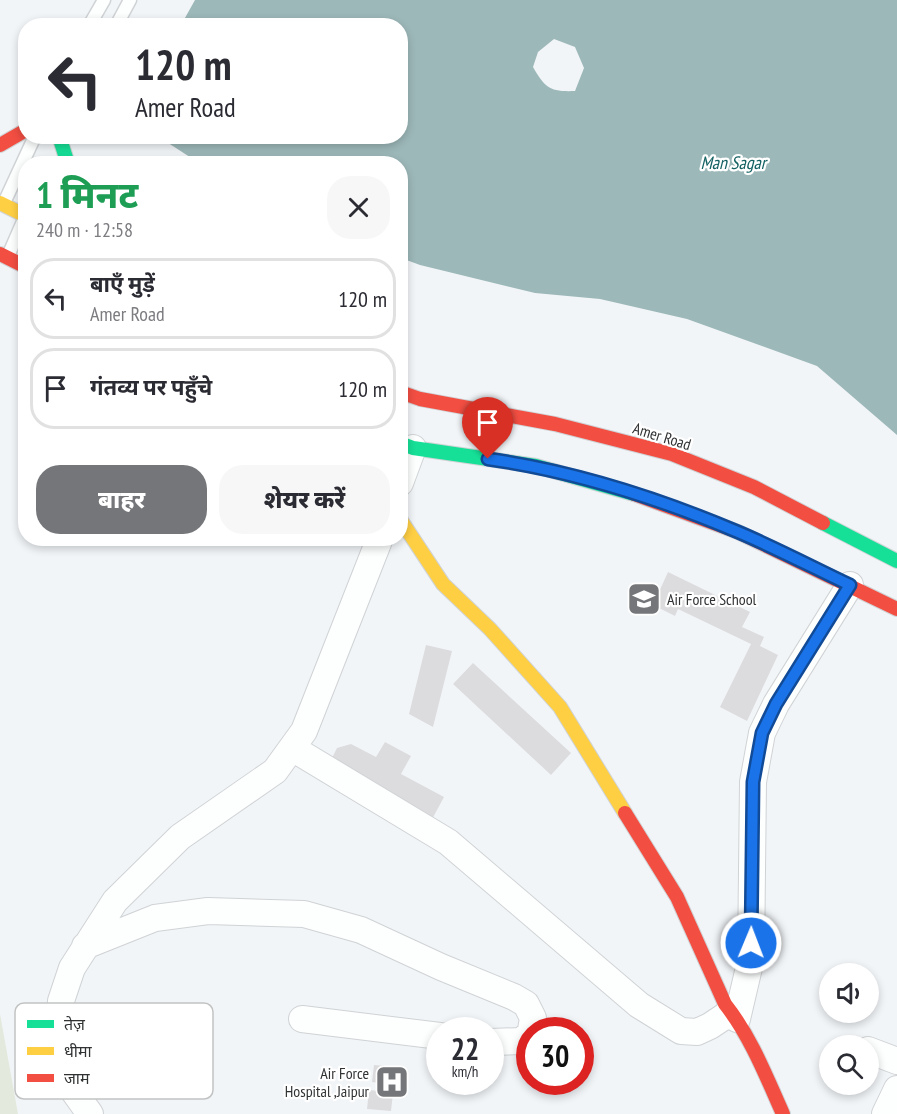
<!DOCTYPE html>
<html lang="hi">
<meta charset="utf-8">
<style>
:root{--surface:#fff;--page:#f7f7f7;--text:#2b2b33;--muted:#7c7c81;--line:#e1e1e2;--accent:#747679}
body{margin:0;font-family:"PT Sans Narrow","Noto Sans Devanagari",sans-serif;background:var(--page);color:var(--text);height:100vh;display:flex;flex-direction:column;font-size:22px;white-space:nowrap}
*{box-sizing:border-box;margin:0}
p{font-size:20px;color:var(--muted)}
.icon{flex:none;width:33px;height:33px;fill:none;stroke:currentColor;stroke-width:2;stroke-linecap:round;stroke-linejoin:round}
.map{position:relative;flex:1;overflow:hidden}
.side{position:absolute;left:18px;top:156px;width:390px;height:390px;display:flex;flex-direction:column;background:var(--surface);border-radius:24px;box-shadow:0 3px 9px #0003}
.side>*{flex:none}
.guide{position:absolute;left:18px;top:18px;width:390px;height:126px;border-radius:24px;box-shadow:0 3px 9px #0003;background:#fff;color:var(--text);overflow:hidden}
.fabs{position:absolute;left:819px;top:963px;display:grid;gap:12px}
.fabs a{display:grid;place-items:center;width:60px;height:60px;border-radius:50%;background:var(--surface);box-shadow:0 3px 9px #0003;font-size:30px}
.speed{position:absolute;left:426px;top:1017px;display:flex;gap:12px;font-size:30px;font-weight:700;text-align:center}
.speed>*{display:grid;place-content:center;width:78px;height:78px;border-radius:50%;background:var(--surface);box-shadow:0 3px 9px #0003;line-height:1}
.speed small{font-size:15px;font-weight:400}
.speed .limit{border:9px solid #d22;background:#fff;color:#111}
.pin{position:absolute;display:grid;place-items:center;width:51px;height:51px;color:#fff;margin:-62px -26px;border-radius:50% 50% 50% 0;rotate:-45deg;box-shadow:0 0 6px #0007}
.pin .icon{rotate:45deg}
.me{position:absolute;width:66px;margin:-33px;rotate:1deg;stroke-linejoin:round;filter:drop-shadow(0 0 4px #0008)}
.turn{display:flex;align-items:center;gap:21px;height:126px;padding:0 18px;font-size:27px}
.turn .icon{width:78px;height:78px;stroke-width:2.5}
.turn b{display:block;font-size:42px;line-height:51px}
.round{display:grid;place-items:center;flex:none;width:63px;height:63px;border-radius:24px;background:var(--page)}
.head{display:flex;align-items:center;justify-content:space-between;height:102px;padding:0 18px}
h1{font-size:36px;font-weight:800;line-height:45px;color:#1e9e55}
.action{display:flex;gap:12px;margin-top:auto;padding:12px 18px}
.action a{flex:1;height:69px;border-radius:24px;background:var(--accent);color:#fff;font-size:24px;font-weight:800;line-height:69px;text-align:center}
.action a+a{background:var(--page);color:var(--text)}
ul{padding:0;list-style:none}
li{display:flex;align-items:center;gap:18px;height:81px;margin:0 12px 9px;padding:0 6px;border:3px solid var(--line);border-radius:24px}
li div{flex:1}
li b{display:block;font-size:22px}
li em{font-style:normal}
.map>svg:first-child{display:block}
</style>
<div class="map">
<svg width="897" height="1114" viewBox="0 0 897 1114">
<rect width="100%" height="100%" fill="#f2f5f8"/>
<!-- green -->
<path fill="#e3e9dc" d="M0 1014 18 1114H0Z"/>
<!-- water -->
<path fill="#9db8b9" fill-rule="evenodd" d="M195 0H897V435L817 366 687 319 600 299 535 293 420 265 401 258 400 164 199 163 159 137 400 136V26L181 25ZM554 39 575 47 584 68 575 91C550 92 545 88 533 67L538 52Z"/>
<!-- building -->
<path fill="#dcdcde" d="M320 538H337L332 546Z
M668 572 750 612 742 627 764 637 760 646 778 655 747 721 720 707 751 644 678 609 675 616 653 605Z
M426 645 452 651 433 727 409 714Z
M473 663 571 753 551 775 453 684Z
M385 742 411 756 401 774 444 797 430 823 329 764 337 748 351 744 376 757Z
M374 1065 396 1067 391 1111 367 1109 369 1090 379 1091V1083L372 1082Z"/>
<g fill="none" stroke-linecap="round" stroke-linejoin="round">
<defs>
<path id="lane" d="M89 26 104 0
M116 26 130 0
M4 203 35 136
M8 256 25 217"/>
<path id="street" d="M400 483 413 448
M292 748 448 842 639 1005 681 1031 697 1032 710 1026 731 1012
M85 946 155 918 208 911 304 914 361 930 441 967 514 997 526 1004 533 1018 531 1030
M302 1019 440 1036
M737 1019 751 959 753 782 762 733 776 704 850 585
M490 1042 522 1041 530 1033
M868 1050 897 1061
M90 1114 65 1079 58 1038 61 1001 72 968 115 901 180 837 275 771 304 731 380 538
M885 1114 897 1089"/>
<path id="fast" d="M59 136 68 164
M400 443 413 448 536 466 634 494
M823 523 897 561"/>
<path id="slow" d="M0 203 26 216
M400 519 443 584 490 629 560 707 625 813"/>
<path id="jam" d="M0 145 26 130
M0 254 26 267
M400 392 420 399 555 424 672 454 754 487 823 523
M634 494 738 532 897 609
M625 813 677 897 725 1004C751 1037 766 1076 783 1114"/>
</defs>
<!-- lane casing -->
<use href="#lane" stroke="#d0d3d5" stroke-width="15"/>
<!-- street casing -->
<use href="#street" stroke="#d0d3d5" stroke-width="28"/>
<!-- fast casing -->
<use href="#fast" stroke="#d0d3d5" stroke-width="16"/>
<!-- slow casing -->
<use href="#slow" stroke="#d0d3d5" stroke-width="16"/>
<!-- jam casing -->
<use href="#jam" stroke="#d0d3d5" stroke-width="16"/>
<!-- lane -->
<use href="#lane" stroke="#fdfefe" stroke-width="12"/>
<!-- street -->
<use href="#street" stroke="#fdfefe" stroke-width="26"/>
<!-- fast -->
<use href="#fast" stroke="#16e098" stroke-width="14"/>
<!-- slow -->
<use href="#slow" stroke="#ffcf43" stroke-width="14"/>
<!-- jam -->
<use href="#jam" stroke="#f24e42" stroke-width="14"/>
</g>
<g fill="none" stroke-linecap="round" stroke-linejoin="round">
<defs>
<path id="route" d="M488 459C573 471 658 498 738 532 776 548 812 567 850 585L776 704 762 733 753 782 751 943"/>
</defs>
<!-- route casing -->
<use href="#route" stroke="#114b97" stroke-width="15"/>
<!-- route -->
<use href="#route" stroke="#1a73e8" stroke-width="10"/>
</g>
<!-- icons -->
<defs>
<symbol id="school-square" viewBox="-11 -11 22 22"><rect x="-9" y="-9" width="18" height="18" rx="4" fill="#747679" stroke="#fff"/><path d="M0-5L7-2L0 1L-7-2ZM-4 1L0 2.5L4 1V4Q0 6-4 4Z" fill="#fff"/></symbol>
<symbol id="hospital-square" viewBox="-11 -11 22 22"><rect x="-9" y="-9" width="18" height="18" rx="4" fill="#747679" stroke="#fff"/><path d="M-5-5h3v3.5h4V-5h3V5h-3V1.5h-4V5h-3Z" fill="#fff"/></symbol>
</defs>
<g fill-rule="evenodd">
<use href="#school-square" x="625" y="580" width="38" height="38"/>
<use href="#hospital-square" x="373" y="1063" width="38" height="38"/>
</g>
<g text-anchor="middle" stroke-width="4.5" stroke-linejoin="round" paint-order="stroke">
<!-- street labels -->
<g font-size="16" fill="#303234" stroke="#fff">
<text transform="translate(662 436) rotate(17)" y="6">Amer Road</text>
</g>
<!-- poi labels -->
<g font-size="16" fill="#303234" stroke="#fff" text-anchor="start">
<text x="667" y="605">Air Force School</text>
<text x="369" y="1079" text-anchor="end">Air Force<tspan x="369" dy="18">Hospital ,Jaipur</tspan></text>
</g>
<!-- water labels -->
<g font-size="18" font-style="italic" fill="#156263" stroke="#fff">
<text x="733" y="169">Man Sagar</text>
</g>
</g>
<!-- legend -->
<rect x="15" y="1003" width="198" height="96" rx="9" fill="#fff" stroke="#c1c2c2" stroke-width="1.5"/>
<rect x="27" y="1020" width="27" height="8" fill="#16e098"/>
<rect x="27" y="1047" width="27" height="8" fill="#ffcf43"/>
<rect x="27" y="1074" width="27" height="8" fill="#f24e42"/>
<g font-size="16" fill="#303234">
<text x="64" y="1030">तेज़</text>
<text x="64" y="1057">धीमा</text>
<text x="64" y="1084">जाम</text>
</g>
</svg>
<div class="fabs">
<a><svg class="icon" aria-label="sound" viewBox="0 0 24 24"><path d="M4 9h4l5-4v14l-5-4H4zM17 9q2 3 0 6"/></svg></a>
<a><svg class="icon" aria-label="search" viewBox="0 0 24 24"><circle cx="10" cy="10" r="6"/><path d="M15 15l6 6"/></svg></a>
</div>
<div class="speed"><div>22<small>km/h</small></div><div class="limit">30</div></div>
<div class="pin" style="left:488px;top:459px;background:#d93025"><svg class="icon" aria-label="arrive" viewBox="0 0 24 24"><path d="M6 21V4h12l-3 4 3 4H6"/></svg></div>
<svg class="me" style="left:751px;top:943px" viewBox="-20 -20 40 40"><circle r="17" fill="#1a73e8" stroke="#fff" stroke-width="3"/><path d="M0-11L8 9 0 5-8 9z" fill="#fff"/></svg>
<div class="guide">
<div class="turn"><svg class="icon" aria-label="left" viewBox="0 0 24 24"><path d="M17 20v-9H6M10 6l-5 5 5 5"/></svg><div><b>120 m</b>Amer Road</div></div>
</div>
<section class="side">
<div class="head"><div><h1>1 मिनट</h1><p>240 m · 12:58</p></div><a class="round"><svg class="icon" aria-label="close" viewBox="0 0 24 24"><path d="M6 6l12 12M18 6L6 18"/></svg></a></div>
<ul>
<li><svg class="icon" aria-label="left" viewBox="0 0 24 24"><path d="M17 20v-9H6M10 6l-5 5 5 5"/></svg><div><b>बाएँ मुड़ें</b><p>Amer Road</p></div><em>120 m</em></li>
<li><svg class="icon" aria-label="arrive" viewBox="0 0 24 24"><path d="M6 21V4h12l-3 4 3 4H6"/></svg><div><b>गंतव्य पर पहुँचे</b></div><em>120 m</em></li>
</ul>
<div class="action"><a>बाहर</a><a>शेयर करें</a></div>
</section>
</div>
